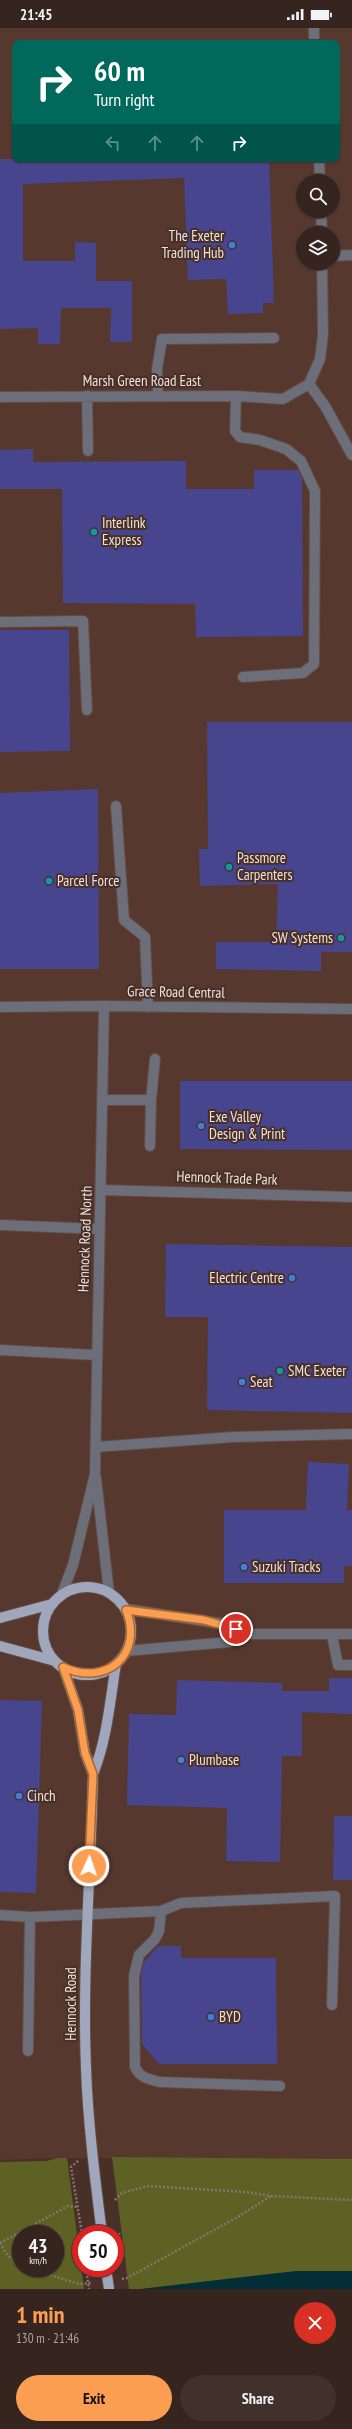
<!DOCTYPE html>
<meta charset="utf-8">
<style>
:root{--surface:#36241e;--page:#41302b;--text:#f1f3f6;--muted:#aaa4a4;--line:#50413c;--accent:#fc9e52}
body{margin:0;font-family:"PT Sans Narrow",sans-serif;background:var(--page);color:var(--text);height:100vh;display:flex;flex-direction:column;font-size:15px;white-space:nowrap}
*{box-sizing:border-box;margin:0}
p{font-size:13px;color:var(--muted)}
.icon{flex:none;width:22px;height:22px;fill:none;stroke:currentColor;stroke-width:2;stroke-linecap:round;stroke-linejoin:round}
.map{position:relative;height:2261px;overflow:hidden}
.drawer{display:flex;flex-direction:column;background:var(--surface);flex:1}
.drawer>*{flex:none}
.guide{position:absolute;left:12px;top:12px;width:328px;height:122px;border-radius:8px;box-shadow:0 1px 3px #0004,0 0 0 1px var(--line);background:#00695c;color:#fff;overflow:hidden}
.controls{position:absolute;left:296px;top:146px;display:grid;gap:8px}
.controls a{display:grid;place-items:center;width:44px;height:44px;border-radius:50%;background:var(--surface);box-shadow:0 1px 3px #0004,0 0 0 1px var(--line);font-size:20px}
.speed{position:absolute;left:12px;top:2197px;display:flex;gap:8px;font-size:20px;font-weight:700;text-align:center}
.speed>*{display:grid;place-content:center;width:52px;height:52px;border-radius:50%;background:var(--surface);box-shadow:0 1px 3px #0004,0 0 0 1px var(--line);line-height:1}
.speed small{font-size:10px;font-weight:400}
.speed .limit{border:6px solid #d22;background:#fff;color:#111}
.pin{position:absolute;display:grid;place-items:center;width:34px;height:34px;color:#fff;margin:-17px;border:2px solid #fff;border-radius:50%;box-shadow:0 1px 4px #0007}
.me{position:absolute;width:44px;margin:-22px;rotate:3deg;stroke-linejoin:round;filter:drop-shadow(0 0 3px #0008)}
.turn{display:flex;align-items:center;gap:14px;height:84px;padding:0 16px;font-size:18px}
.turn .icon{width:52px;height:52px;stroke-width:2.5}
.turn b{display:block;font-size:28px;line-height:34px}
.lanes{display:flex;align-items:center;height:38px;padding:0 16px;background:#0003;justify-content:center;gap:20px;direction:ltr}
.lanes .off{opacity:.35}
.round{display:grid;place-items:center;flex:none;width:42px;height:42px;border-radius:21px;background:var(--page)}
.overview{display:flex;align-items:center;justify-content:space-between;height:68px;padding:0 16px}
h1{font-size:24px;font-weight:700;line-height:30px;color:var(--accent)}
.primary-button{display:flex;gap:8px;margin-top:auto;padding:8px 16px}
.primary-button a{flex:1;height:46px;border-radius:24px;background:var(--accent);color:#111;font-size:16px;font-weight:700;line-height:46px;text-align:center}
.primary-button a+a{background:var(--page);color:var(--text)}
.status{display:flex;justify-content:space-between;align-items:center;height:28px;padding:0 20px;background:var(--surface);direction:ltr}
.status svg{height:11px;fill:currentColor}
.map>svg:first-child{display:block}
</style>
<div class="status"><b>21:45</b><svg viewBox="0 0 49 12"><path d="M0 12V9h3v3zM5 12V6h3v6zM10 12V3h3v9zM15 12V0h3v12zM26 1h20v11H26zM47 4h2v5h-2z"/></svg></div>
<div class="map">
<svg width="352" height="2261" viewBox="0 0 352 2261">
<rect width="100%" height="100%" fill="#483028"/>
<!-- built -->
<path fill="#56382e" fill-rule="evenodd" d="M0 0H352V2131L57 2130 0 2132ZM15 15H337V131H15ZM303 153H333V183H303ZM303 205H333V235H303Z"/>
<!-- green -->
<path fill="#5d6224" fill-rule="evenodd" d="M112 2129 352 2131V2261H129Z
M57 2130H67L84 2261H0V2134L47 2133ZM21 2206H55V2240H21Z"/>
<!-- water -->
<path fill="#032d37" d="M296 2243H352V2261H140Z"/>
<!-- building -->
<path fill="#48458f" d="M0 131H269L274 275H263V285L228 286 226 251 188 252 184 150 23 156V233H75V214L96 215V253H132V314H110L111 280H61L60 316H38V300L0 301Z
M33 421V434L186 433V461H254V442H298L302 450 303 608 196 609 195 576 63 575 62 461H0V422Z
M0 602H69L70 723 0 724Z
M207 694H352V924H321V943L216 941V914H276L278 856 200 858 199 821H208Z
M98 761 99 941H0V765Z
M180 1053H352V1122L180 1121Z
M166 1216 352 1219V1385L207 1382 208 1289H165Z
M308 1434 349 1436 347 1482H352V1538H344V1555H224V1482H306Z
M329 1650H352V1686L302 1684V1728H282L280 1834 226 1833 227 1780 127 1777 129 1686 176 1687 177 1652 282 1655V1663H329Z
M0 1672 42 1673 36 1865 0 1864Z
M334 1788H352V1852H333Z
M158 1918H181V1930H276L277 2036H159L142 2016 141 1946 144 1934Z"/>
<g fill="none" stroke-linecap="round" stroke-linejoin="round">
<defs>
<path id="minor" d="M314 0V15
M319 131 320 153
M321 183 322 205
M333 228 352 227
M309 356 325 378 352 427
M87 368 88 423
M158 368 157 341 162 311 274 310
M236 368 235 403 240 409 260 412 286 421 301 433 315 463 314 636 303 645 243 649
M0 369 236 368 283 371 309 356 320 331 323 307 322 235
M0 594 83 593 87 682
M116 778 124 892 145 909 148 979
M0 979 104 978 352 981
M104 1072H151L155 1031
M150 1118 151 1072
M101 1162 352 1169
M0 1197 100 1201
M0 1322 96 1327
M96 1419 233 1409 352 1406
M96 1450 109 1565
M61 1568 73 1537 95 1446 104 978
M126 1581 224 1596 248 1606H352
M332 1607 338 1637H352
M126 1623 229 1614 248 1606
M161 1883 181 1875 335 1868 332 1977
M0 1887 30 1889 161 1883 159 1903 155 1911 139 1927 134 1948 135 2039C140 2050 148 2051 160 2054L280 2058
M28 2023 30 1889"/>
<path id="major" d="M43 1603a44 44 0 1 1 88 0a44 44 0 1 1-88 0Z
M0 1590 52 1576
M0 1618 55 1633
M63 1639 78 1682 85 1725 93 1746C91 1844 82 1942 86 2040 88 2096 95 2150 102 2206
M93 1746C107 1712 110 1673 116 1636"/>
</defs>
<!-- minor casing -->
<use href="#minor" stroke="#634c44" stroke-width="12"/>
<!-- major casing -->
<use href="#major" stroke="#634c44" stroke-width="12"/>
<!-- path -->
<path stroke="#88746d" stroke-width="2.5" stroke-dasharray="2 2" stroke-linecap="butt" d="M78 2133 71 2139 82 2206
M115 2172 122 2165 148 2158 246 2164 271 2168 352 2172
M0 2215 68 2178 78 2179
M0 2215 8 2228 21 2236
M27 2240 79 2256 92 2255
M122 2251 127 2250 236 2190 271 2168"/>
<!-- minor -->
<use href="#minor" stroke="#6c6f7a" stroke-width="10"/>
<!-- major -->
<use href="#major" stroke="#a0a6bb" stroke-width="10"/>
<defs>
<path id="major-bridge" d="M106 2240 109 2261"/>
</defs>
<!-- major-bridge casing -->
<use href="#major-bridge" stroke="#634c44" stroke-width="12" stroke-linecap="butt"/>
<!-- path-bridge -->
<path stroke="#88746d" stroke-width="2.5" stroke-dasharray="2 2" stroke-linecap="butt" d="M119 2205 122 2234
M86 2240 89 2261"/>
<!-- major-bridge -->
<use href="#major-bridge" stroke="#a0a6bb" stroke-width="10"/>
</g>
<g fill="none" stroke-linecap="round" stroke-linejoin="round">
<defs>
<path id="route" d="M89 1838 93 1746 85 1725 78 1682 63 1639C106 1659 144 1627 126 1582L204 1592 236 1601"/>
</defs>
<!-- route casing -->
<use href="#route" stroke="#a46735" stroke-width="10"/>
<!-- route -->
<use href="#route" stroke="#fc9e52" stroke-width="7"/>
</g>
<!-- markers -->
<g fill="#3f7fe0" stroke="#483028" stroke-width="1.5">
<circle cx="232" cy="217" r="4"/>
<circle cx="201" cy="1098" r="4"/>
<circle cx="292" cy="1250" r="4"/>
<circle cx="242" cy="1354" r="4"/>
<circle cx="244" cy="1539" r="4"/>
<circle cx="181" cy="1732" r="4"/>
<circle cx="19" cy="1768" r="4"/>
<circle cx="211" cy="1989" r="4"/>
</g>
<g fill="#0f9aa8" stroke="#483028" stroke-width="1.5">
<circle cx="94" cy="504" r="4"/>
<circle cx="229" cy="839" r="4"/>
<circle cx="49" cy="853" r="4"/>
<circle cx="341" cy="910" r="4"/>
<circle cx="280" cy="1343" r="4"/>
</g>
<g text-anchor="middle" stroke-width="4" stroke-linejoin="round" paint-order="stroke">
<!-- poi labels -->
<g font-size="15" fill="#efe0da" stroke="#483028" text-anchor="start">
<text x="224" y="213" text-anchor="end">The Exeter<tspan x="224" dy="17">Trading Hub</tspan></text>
<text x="102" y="500">Interlink<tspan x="102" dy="17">Express</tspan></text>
<text x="237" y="835">Passmore<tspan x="237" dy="17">Carpenters</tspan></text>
<text x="57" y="858">Parcel Force</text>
<text x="333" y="915" text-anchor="end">SW Systems</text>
<text x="209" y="1094">Exe Valley<tspan x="209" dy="17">Design &amp; Print</tspan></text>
<text x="284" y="1255" text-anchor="end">Electric Centre</text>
<text x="288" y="1348">SMC Exeter</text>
<text x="250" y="1359">Seat</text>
<text x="252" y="1544">Suzuki Tracks</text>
<text x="189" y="1737">Plumbase</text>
<text x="27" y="1773">Cinch</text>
<text x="219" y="1994">BYD</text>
</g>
<!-- street labels -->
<g font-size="15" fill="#efe0da" stroke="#483028">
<text x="142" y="358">Marsh Green Road East</text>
<text transform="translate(176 964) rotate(1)" y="5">Grace Road Central</text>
<text transform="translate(227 1150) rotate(2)" y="5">Hennock Trade Park</text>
<text transform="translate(85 1211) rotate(-88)" y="5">Hennock Road North</text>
<text transform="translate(71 1976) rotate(-90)" y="5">Hennock Road</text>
</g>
</g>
</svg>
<div class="controls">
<a><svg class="icon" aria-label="search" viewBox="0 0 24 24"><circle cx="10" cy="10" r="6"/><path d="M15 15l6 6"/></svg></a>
<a><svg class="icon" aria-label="layers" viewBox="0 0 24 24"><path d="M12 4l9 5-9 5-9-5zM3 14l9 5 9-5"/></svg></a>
</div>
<div class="speed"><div>43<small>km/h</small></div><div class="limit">50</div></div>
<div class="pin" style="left:236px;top:1601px;background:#d93025"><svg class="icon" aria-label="arrive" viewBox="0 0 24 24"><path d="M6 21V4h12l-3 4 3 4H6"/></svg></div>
<svg class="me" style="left:89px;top:1838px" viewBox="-20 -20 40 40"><circle r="17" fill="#fc9e52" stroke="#fff" stroke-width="3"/><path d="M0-11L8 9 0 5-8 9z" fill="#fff"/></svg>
<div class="guide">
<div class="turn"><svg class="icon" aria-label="right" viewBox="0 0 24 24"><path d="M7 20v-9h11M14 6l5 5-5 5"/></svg><div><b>60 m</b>Turn right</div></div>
<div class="lanes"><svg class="icon off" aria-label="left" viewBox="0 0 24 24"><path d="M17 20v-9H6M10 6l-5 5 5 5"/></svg><svg class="icon off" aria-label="ahead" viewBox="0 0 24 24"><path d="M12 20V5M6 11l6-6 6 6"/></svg><svg class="icon off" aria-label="ahead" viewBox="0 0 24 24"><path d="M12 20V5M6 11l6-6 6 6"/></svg><svg class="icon" aria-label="right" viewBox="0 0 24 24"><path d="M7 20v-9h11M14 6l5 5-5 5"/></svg></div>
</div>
</div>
<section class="drawer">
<div class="overview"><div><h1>1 min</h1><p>130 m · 21:46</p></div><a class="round" style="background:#d93025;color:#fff"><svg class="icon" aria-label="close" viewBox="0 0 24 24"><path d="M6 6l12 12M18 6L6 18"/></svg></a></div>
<div class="primary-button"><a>Exit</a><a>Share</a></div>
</section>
